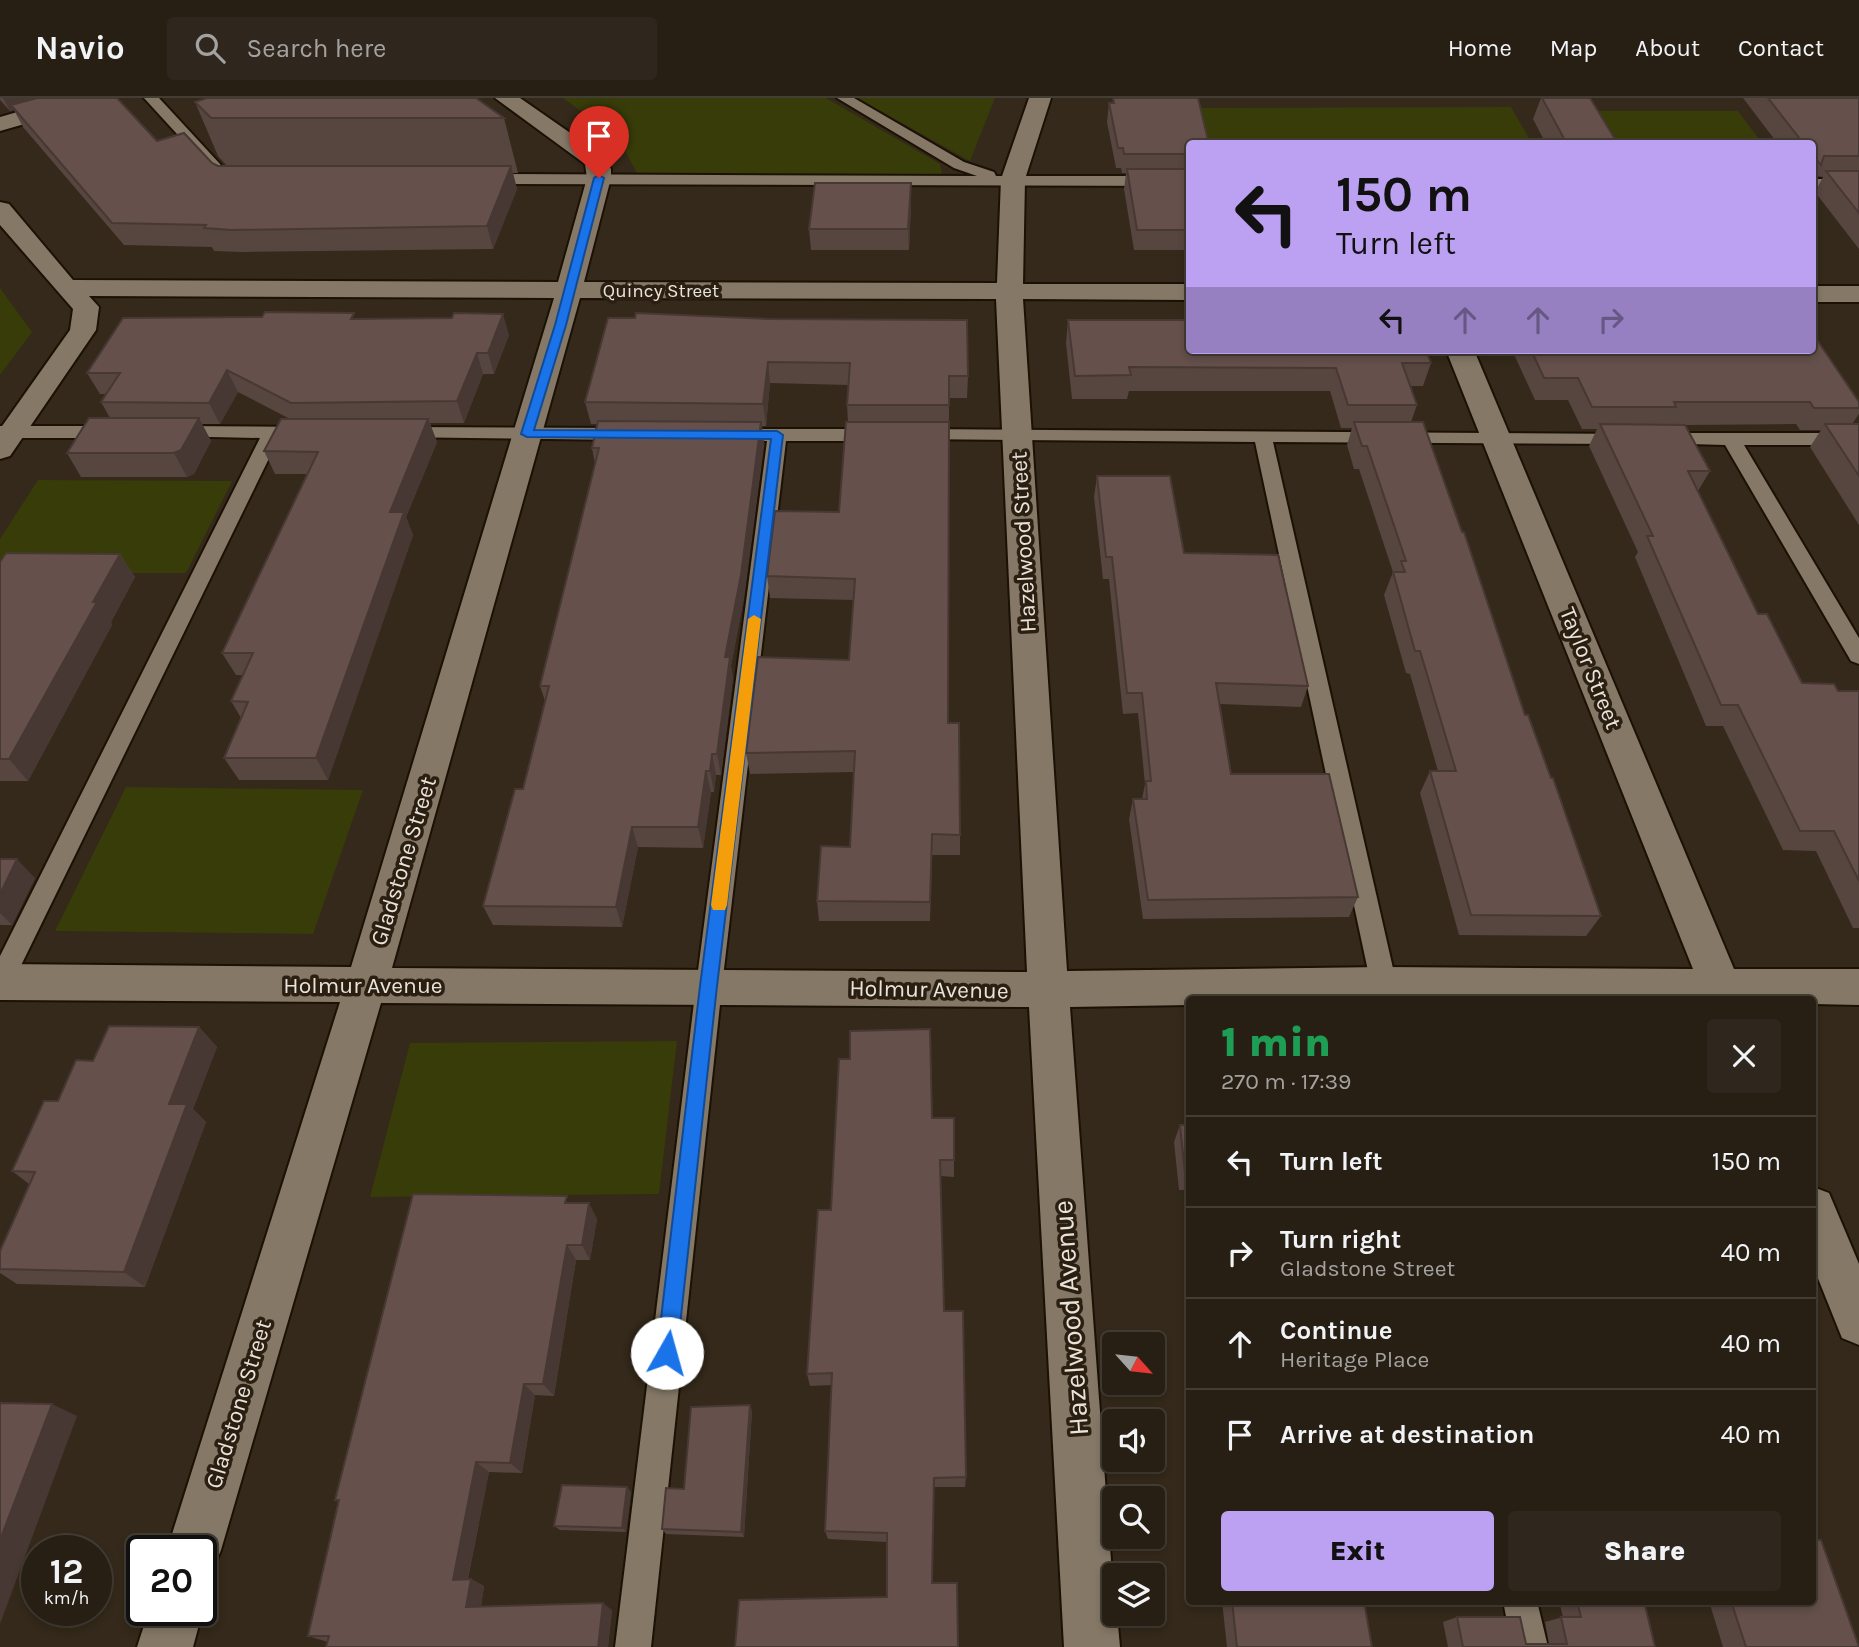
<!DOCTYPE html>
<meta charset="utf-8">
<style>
:root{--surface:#271f14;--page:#2f271d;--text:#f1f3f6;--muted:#a4a2a0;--line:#433d34;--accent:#bca0f2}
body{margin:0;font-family:Karla,sans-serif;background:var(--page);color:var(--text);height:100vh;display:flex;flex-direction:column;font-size:26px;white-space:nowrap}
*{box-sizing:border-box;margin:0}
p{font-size:23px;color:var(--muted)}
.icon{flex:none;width:38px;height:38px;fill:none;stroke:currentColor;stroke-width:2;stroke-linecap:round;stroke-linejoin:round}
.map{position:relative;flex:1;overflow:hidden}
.side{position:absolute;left:1186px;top:898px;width:630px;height:609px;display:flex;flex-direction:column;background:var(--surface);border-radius:7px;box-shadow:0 4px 10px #0003,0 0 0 2px var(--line)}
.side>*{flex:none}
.hud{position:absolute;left:1186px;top:42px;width:630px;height:214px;border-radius:7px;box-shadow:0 4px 10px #0003,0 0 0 2px var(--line);background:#bca0f2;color:#111;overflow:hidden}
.needle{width:46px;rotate:117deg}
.fabs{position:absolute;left:1102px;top:1234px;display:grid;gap:14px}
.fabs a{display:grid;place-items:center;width:63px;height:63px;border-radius:7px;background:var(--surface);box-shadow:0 4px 10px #0003,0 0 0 2px var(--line);font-size:35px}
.speed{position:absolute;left:21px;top:1437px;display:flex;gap:14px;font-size:35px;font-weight:700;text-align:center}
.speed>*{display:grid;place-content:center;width:91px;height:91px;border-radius:50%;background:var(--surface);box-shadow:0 4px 10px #0003,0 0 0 2px var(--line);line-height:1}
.speed small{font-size:18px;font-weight:400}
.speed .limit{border:4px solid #111;border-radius:10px;background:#fff;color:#111}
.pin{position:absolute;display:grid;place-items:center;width:60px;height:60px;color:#fff;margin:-72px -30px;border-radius:50% 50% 50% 0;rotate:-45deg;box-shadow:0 0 7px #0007}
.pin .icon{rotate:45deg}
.me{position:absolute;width:77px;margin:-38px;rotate:7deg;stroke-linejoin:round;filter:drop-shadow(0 0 5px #0008)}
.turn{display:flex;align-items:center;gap:24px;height:147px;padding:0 35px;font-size:32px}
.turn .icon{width:91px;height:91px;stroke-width:2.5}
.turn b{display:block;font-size:49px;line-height:60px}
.lanes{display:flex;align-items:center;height:66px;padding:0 35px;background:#0003;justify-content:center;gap:35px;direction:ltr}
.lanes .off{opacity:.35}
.round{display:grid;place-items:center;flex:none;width:74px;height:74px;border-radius:7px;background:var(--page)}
.overview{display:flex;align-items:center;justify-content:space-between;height:119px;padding:0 35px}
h1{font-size:42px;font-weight:800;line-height:52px;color:#1e9e55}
.cta{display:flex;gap:14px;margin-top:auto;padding:14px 35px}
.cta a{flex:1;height:80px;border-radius:7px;background:var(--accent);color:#111;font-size:28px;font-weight:800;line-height:80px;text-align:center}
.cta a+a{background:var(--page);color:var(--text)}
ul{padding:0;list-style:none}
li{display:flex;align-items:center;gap:21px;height:91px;padding:0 35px;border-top:2px solid var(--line)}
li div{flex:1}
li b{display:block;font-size:26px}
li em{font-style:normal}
header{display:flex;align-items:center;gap:42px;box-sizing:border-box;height:98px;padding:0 35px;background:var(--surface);border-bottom:2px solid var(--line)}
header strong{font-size:33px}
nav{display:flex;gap:38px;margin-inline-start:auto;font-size:24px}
.search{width:490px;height:63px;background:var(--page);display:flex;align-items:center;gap:18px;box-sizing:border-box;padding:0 24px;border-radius:7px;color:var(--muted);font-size:26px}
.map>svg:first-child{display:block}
</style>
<header>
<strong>Navio</strong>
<div class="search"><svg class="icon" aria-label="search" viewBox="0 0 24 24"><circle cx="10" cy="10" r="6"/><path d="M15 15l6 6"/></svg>Search here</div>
<nav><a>Home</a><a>Map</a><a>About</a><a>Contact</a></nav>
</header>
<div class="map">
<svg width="1859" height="1549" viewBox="0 0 1859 1549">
<rect width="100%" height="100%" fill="#34291a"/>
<!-- green -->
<path fill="#373c09" d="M563 0H826L940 66 943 81 637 75 619 41Z
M857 0H995L970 63Z
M1511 9 1532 45H1204L1194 10Z
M1586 13H1738L1762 45H1604Z
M0 190 32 234 0 277Z
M38 382 232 383 186 475H0V441Z
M126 689 363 692 313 836 55 833Z
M677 943 659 1096 370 1099 410 945Z"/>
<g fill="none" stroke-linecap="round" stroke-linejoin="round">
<defs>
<path id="lane" d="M144 0H159L220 66 222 69 220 72H210Z
M837 0H854L964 64 994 74 996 78H1190V88L483 86 475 81 483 76 977 78 954 70Z
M1813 81H1859V91H1813Z
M0 328H112L121 334 112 340H0Z
M173 328 308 329 317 335 308 341 279 340 9 892 0 895V858L260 340 166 338 164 334Z
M400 329 626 330 635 336 626 342 393 339 391 335 393 331Z
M729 331H878L887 337 878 343H786L722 888 651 1549H615L696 888 767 343 722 341 720 337Z
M918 331 1631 336 1633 340 1624 346 1273 344 1400 901H1374L1255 344 911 341 909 337 911 333Z
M1660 335H1859V347H1744L1859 540V566L1851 563 1725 347 1653 345 1651 341Z
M1503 1503H1537L1548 1549H1512Z"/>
<path id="street" d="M66 0H101L98 5 0 33V19Z
M495 0H520L602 57 611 71V80L584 184 997 185 1001 81 1029 0H1051L1025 81 1023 186H1190V202L1023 201 1067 873 1383 869 1693 871 1446 252H1474L1734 871H1859V907L1813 906V901H1190V907L1070 909 1115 1516H1117L1120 1549H1064L1029 909 381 905 221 1452 213 1471 201 1475V1452H167L340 904 0 902V866L351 869 554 200 89 198 99 209 96 232 10 358 0 361V331L70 232 73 211 0 127V104L9 106 73 182 558 184 587 80 585 66ZM580 200 996 201 1027 874 392 870Z
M1813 188H1859V204H1813Z
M1813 1089 1829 1095 1859 1166V1247L1842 1240 1813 1168Z
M201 1507 203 1512 193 1549H137L149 1512H201Z"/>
</defs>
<!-- lane casing -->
<use href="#lane" stroke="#1b1104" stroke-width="4"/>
<!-- street casing -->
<use href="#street" stroke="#1b1104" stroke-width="4"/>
<!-- lane -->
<use href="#lane" fill="#857867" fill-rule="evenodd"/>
<!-- street -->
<use href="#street" fill="#857867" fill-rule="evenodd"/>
</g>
<!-- wall -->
<path fill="#574540" d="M0 0H117L157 43 218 68H227L218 58 195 4 504 20 518 75H513L517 91 493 151 242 154 214 153 212 149 124 147 23 29 14 12 10 13 0 2Z
M1113 0 1190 46V152H1134L1124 91 1126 75H1122L1121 70H1116L1107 24 1109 5H1113Z
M1541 0H1590L1618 46H1546L1533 21Z
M1743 0H1859V151L1815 94 1823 79 1816 78 1813 83V46H1778Z
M911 106 909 152H811L809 131Z
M608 220 968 278 967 300H949L948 625 960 737V757H932L930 823H819L817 803 850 749 854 674 750 676 746 655 849 562 854 502 770 500 767 478 839 414 848 324 847 307 848 287 770 285 766 328H762L764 346 744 499 731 568 733 580 721 677H716L714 694H711L703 750 638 749 622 829 493 827 483 808 523 691 545 603 540 588 595 366 592 350 598 326H591L585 304Z
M357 221 509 237 494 276H483L464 325H430L437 344 406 419 413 437 328 682H239L224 660 241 620 231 603 243 577H236L222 555 307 376H275L264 353 290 321 238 294 220 326H202L211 343 194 376 187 379H81L67 355 110 320 101 304 106 296H100L87 275Z
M1068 222 1431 265 1423 288H1410L1417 307 1411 324 1601 818 1586 838 1459 837 1420 695 1430 673H1438L1410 576 1406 575 1384 497 1393 474 1359 371H1354L1347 347 1352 330H1341L1330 293H1129L1127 301H1072L1066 245Z
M1512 252H1813L1859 304V316L1852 326H1859V427L1810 349 1821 332H1800L1796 326 1685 327 1710 373 1698 393 1758 516 1802 585 1838 593H1859V830H1853L1816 753 1783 752 1723 628H1706L1635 459 1638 454 1589 348 1597 331H1582L1568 302H1535Z
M1097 378 1184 455 1308 588 1301 609 1219 606 1231 676 1358 799 1349 819 1143 821 1129 721 1133 701H1142L1145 686 1138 615 1123 616 1109 481H1103L1094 399Z
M120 456 135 479 111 524 112 527 28 683H0V464Z
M0 761 35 780 12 827H0Z
M199 929 217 949 193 1011 206 1024 145 1189 17 1186 0 1175V1153L29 1086 12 1073 58 1003 93 963Z
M1190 940V988L1186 953Z
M932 1020 954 1062V1079L940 1078 944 1213 966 1379 965 1389H934L932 1485 887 1499V1444L828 1441 825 1433 832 1287 810 1288 807 1276 831 1112Z
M1180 1027H1190V1092H1179L1174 1044Z
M571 1105 597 1121 590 1162H576L554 1298 535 1297 522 1375 489 1374 468 1481H471L484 1488 481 1508 612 1512 608 1549H326L328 1544 308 1538 338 1403 335 1402Z
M750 1307 752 1313 744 1439 666 1436 662 1431 684 1391Z
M627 1389 631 1394 626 1434 560 1432 554 1428Z
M1222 1503H1364L1372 1549H1227Z
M1559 1503H1644L1655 1549H1448L1443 1524 1457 1519 1526 1546H1549L1545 1524 1563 1519Z
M1709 1503H1813L1857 1549H1723Z"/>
<!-- shaded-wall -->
<path fill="#473834" d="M3 0H57L11 7 14 12 10 13Z
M511 68 517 91 493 151 487 128Z
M911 85V106L909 152 908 131Z
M503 216 509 237 494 276 488 255Z
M477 255 483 276 464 325 457 303Z
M768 264 770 285 766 328 763 306Z
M227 272 238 294 220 326 209 305Z
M199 320 211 343 194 376 187 379 174 355Z
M428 321 437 344 406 419 413 437 328 682 316 660 390 414Z
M761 324 764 346 744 499 731 568 733 580 721 677 717 656 725 559Z
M120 456 135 479 111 524 112 527 28 683 9 661Z
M712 656 716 677 714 694 710 673Z
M706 673 711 694 703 750 698 729Z
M632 729 638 749 622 829 616 809Z
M17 761 35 780 12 827 0 815V796Z
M199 929 217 949 193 1011 206 1024 145 1189 124 1174 169 1006Z
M589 1105 597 1121 590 1162 582 1147Z
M567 1147 576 1162 554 1298 543 1286Z
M524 1286 535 1297 522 1375 510 1365Z
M52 1306 77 1318 0 1526V1442Z
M750 1307 752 1313 744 1439 741 1434Z
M476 1364 489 1374 466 1489 453 1482Z
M627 1389 631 1394 626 1434 622 1430Z
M471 1481 484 1488 480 1515 466 1509Z
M603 1505 612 1512 608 1549H598Z"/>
<!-- building -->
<path fill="#65504b" stroke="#473834" stroke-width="2" d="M37 0H117L157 43 184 35 212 65 218 68H511L487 128 232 132 204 130 206 127 112 125 11 7Z
M207 0H476L504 20H211L195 4Z
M1113 0H1198L1209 46H1190V56H1124L1123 50H1118L1109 5H1114Z
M1542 0H1590L1618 46H1567Z
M1768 0H1859V58H1824L1821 67 1813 57V46H1804Z
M1127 71H1190V132H1137Z
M1826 73H1859V115Z
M815 85H911L908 131H809Z
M265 214 354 215 351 221 452 220 454 215 503 216 488 255H477L457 303 291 305 227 272 209 305 101 304 120 275H87L123 220 262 219Z
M636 215 769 221 967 222 968 278H949V307H847L850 265 768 264 763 306 585 304 608 220H635Z
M1068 222H1190V252H1426L1431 265H1402L1417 307H1348L1336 270 1129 269 1131 277 1075 278Z
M1813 236 1859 304V310H1814L1810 304H1674L1676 309H1592L1578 280H1544L1531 252H1813Z
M89 320H199L181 352 174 355H67Z
M281 321H428L390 414H404L316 660H224L248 604 231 603 253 555H222L318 354 264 353Z
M598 323 761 324 741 477 725 559H730L717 656H712L710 673H706L698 729H632L616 809 483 808 515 691H523L549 588H540L599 350H592Z
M846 324H949L948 625H959L960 737 932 736 930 804 817 803 821 748 850 749 855 653 746 655 758 559 849 562 855 481 767 478 775 413 839 414Z
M1354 324H1423L1462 434H1464L1525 617H1528L1551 680H1553L1601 818 1471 817 1430 673H1456L1420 553H1415L1393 474H1405L1401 463H1406L1367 348H1362Z
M1600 326 1685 327 1710 373H1688L1758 516H1767L1802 585 1834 586 1838 593H1859V783L1834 733H1800L1738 607H1721L1647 438H1653Z
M1825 326H1859V378Z
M1097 378H1170L1184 455 1278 457 1308 588 1216 585 1231 676H1329L1358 799 1148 802 1133 701H1147L1146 683H1151L1142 595H1127L1112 459H1106Z
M6 455 120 456 93 504H97L9 661H0V464Z
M0 761H17L0 796Z
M109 928 199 929 169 1006H187L124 1174 0 1171V1153L35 1074 12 1073 44 1003H58L76 962 93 963Z
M930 931 932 1020H954V1062H940L944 1213H963L966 1379 934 1380 932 1485H957L958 1549H735L739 1502 887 1499V1435L825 1433 832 1275 807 1276 818 1112H831L839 961H850V933Z
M1180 1027H1190V1075H1185Z
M413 1096 567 1098 565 1105H589L582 1147H567L543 1286H524L510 1365 476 1364 453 1482 471 1481 466 1509 603 1505 598 1549H326L329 1538H308L339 1402H335Z
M0 1305 52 1306 0 1442Z
M750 1307 741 1434 662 1431 666 1390 684 1391 691 1309Z
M562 1387 627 1389 622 1430 554 1428Z
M1813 1442H1821L1859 1549H1746L1731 1503H1813Z
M1232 1503H1364L1372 1549H1237Z
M1577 1503H1644L1655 1549H1463L1457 1519H1520L1526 1546H1567L1561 1519H1581Z"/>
<!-- route -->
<path fill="#1a73e8" stroke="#114b97" stroke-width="2" d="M599 77 604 80 566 227 534 332 777 333 783 337 717 888 677 1255 674 1263 667 1266 660 1263 657 1255 700 888 771 341 527 339 521 336 555 227 594 80Z"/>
<!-- slow -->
<path fill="#f59e0b" d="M754 517 761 521 727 807 725 812H713L711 807 748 521Z"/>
<g text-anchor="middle" stroke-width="7" stroke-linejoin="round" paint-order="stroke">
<!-- far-street labels -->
<g font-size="19" fill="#eae3da" stroke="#2a1f10">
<text x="661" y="199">Quincy Street</text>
</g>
<!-- street labels -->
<g font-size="23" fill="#eae3da" stroke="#2a1f10">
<text transform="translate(1023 444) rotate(-93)" y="8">Hazelwood Street</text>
<text transform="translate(1591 570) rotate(68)" y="8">Taylor Street</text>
<text transform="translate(403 763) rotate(-73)" y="8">Gladstone Street</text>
<text x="363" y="895">Holmur Avenue</text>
<text transform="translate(929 891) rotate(1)" y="8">Holmur Avenue</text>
<text transform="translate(238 1306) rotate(-73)" y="8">Gladstone Street</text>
</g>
<!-- near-street labels -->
<g font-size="28" fill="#eae3da" stroke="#2a1f10">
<text transform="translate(1070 1220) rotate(-94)" y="10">Hazelwood Avenue</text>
</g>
</g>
</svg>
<div class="fabs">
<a><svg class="needle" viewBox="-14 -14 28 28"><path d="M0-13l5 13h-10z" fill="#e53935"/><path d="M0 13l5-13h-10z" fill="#a4a2a0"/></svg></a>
<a><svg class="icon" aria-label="sound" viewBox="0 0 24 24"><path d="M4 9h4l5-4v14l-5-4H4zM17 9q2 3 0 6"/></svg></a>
<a><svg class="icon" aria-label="search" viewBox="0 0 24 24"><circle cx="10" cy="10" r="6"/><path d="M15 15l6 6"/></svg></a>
<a><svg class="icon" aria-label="layers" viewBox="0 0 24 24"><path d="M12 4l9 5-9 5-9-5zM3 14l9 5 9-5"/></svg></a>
</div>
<div class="speed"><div>12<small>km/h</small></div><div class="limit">20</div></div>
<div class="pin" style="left:599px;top:80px;background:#d93025"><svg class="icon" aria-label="arrive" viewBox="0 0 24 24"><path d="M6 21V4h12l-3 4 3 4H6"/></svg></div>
<svg class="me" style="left:667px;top:1255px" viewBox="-20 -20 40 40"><circle r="19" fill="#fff"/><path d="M0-13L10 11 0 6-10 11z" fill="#1a73e8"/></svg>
<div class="hud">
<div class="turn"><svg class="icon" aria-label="left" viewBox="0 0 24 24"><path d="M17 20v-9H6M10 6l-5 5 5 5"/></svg><div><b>150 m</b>Turn left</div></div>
<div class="lanes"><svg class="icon" aria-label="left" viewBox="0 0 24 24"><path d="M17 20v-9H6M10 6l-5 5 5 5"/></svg><svg class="icon off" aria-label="ahead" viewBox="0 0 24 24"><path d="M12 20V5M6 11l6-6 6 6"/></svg><svg class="icon off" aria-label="ahead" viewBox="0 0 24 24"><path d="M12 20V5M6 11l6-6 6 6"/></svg><svg class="icon off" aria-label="right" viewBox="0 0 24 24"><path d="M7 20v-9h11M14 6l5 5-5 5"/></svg></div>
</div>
<section class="side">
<div class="overview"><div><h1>1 min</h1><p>270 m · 17:39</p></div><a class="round"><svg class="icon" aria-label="close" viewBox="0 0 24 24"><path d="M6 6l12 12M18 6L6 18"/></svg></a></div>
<ul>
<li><svg class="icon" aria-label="left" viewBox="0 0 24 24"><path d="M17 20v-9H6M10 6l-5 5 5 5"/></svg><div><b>Turn left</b></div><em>150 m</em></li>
<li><svg class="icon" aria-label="right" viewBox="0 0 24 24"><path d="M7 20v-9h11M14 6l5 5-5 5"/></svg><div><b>Turn right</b><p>Gladstone Street</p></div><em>40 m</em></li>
<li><svg class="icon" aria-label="ahead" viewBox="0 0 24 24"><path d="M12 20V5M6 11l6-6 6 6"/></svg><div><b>Continue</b><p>Heritage Place</p></div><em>40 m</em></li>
<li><svg class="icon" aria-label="arrive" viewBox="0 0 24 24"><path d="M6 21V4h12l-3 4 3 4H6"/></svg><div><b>Arrive at destination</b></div><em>40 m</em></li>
</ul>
<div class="cta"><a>Exit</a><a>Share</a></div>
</section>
</div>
